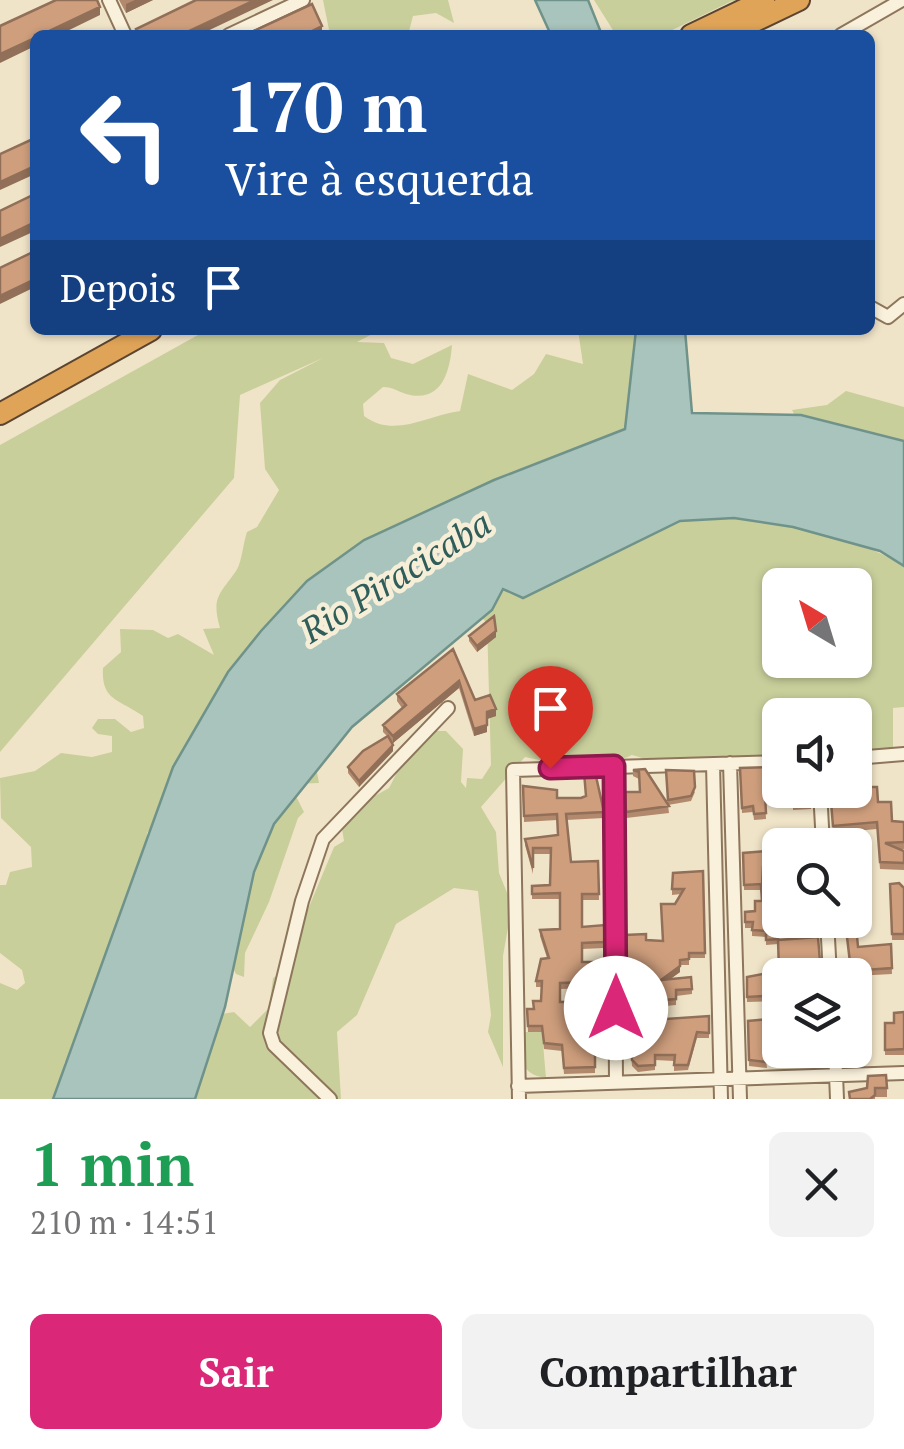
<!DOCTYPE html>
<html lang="pt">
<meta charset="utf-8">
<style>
:root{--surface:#fff;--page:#f2f2f2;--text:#202124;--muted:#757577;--accent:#db2777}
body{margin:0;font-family:"PT Serif",serif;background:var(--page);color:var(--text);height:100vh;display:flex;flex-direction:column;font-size:38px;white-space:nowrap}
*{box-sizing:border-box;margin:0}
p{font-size:32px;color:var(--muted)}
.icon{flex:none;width:55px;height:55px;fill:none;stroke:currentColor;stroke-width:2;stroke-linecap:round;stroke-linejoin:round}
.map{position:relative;height:1099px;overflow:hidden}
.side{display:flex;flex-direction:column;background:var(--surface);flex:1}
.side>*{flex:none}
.hud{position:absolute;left:30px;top:30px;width:845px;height:305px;border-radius:15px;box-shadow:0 2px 8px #0004;background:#1a4fa0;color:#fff;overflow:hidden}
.needle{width:65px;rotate:322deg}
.controls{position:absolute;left:762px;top:568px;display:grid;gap:20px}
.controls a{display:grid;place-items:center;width:110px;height:110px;border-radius:15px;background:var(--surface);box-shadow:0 2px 8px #0004;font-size:50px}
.pin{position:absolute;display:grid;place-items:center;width:85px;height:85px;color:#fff;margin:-102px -42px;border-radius:50% 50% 50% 0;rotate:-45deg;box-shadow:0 0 10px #0007}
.pin .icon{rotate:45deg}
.me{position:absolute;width:110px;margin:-55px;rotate:0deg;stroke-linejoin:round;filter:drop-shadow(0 0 8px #0008)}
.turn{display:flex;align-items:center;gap:35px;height:210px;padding:0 30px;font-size:45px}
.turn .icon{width:130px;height:130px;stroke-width:2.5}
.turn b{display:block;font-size:70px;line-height:85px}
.then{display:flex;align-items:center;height:95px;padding:0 30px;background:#0003;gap:20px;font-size:38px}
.round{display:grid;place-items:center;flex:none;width:105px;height:105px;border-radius:15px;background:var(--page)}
.headline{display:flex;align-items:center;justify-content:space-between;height:170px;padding:0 30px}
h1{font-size:60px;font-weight:700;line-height:75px;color:#1e9e55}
.action{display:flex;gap:20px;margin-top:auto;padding:20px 30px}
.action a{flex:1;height:115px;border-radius:15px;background:var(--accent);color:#fff;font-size:40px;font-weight:700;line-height:115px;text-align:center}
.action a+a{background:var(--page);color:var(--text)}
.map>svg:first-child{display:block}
</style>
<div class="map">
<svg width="904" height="1099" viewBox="0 0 904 1099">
<rect width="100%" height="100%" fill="#f0e4c8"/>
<!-- green -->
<path fill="#c9cf9b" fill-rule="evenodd" d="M323 0H448L454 23 436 13 413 16 408 35H330Z
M594 0H744L732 1 662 35H616Z
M207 330H380L357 342 384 343 391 358 413 364 452 345C450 371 442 404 406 394 397 391 393 387 383 387L363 404 364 416C395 439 427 415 460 411L468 374 512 390 534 374 546 354 583 364 578 330H642L628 431 174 797 147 833 145 881 80 1052 64 1063 76 1073 72 1099H0V983L17 990 25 983 22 970 0 953V885H6L10 872 32 867 31 847 1 818 0 778 35 771 61 753 92 757 112 752V736L98 734 92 728 98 719H115L131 732 144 728 143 716C119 699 101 701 103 668L121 652 120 629 153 630 168 638 178 634 214 655 203 629 220 628C211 597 220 594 236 571 242 562 243 543 247 532L257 527 279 490 265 469 260 403 280 380 323 358 240 395 234 478 0 752V445Z
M846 391 904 407V485L798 421 792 410 827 405Z
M734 518C792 527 854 535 904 566V707L893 708V750L855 753V715H780V757L649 760 632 755C606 768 553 764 525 757L481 807 496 832 499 873 512 905 503 956V1067L488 1032 491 1015 478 891 454 888 396 924 357 1015 337 1032 341 1099H170L222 1014 234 1012 250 1027 269 1008 273 978 291 966 306 914 334 847 344 841 341 823 355 807 389 788 406 755 430 731H446L463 749 461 782 466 788 467 778 482 779 491 765 487 623 482 618 492 610 503 589 523 597 679 521ZM780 585H855V660H780Z
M316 742H324L315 762 319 783 295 784 293 790 304 812 298 818 269 902 245 953 244 977 236 974 225 954 233 884 247 862 258 820 301 753Z
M524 1032H542L546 1078C517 1074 522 1056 524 1032Z"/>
<!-- water -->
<path fill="#a9c4bc" stroke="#6f938a" stroke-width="2.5" d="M535 0H588L602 35H551Z
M636 330H685L692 413 801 415 904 441V566L880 551 793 527 734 518 680 521 523 598 503 589 492 610 352 727 274 824 254 872 225 1007 195 1099H53L173 767 228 672 261 631 307 581 364 540 494 480 625 429Z"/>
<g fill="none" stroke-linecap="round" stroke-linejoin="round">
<defs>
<path id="minor" d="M109 0 125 35
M229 35 303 0
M841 35 902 0
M870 307 888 317 904 304
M855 758 904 754
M730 763 740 1099
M713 764 721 1099
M614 766 616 1082
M820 790 823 845
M827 920 830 975
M835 1050 837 1099
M518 1086 904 1073
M330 1099 274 1045 270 1033 302 901 323 839 448 708
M519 1099 513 770 780 762"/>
<path id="highway" d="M691 35 764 0
M726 35 799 0
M0 414 151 330"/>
</defs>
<!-- minor casing -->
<use href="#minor" stroke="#8d765c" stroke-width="16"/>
<!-- highway casing -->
<use href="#highway" stroke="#5b4430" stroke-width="24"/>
<!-- minor -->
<use href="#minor" stroke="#faf1dc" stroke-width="12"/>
<!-- highway -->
<use href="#highway" stroke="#e0a458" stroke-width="20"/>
</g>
<!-- wall -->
<path fill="#b2896c" d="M119 0H153L126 13Z
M469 636 496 637 477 652 469 641Z
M453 649 475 700 496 716 487 719V732L474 736 459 688 393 743V751L359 787 348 773V767L387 736 383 732V725L402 708 397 701V694Z
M773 767 774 799H765L766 819 754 820 753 812 742 813 740 768Z
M645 769 668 804 666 770 695 792 691 801 668 805 669 813 626 818 625 792H639V779L633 776V770Z
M523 786 557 798 604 812V818L566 820 571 862 598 861 599 900H582V927L605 925 604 948 582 949V962H592L591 988 560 989V1002L592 1007 589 1022H606V1057L595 1056V1073L564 1074 562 1051 544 1049 542 1032H528L527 1009H534L541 1001 542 987H536V981L547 958 540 936V930L560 929V899H532V886L550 885 551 854H533V874L525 845V839L558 835 557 820 524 822Z
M778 786 810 790 811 809 793 810V803L782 804Z
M830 790 878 802 892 821 904 822V849H900L904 851V870L880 869 877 829 833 833Z
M780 850V872H763V886L807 920V926L778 927V944L766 945V937L752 936V928H745V912L755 911 762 901 761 890H744L743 853Z
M703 871 705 958H689V965H680V972L670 979 692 989V994L676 996V1005L665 1006 666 1019 709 1016V1038H697L688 1070 674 1071V1061L655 1060V1070L638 1072 632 1066 629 1031 645 1030 654 1016H642L646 984 625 985V935L646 940 663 941 675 904 681 894 672 895V889Z
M890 884 904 888V940H892Z
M818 937 821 975H780V1001L747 1002V977L779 971Z
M847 937 858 947 891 944 892 974 855 976V975H851Z
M904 1012V1055H885V1023H894Z
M780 1018V1043L764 1042 767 1068 749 1066 748 1021Z
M867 1088H887V1097H875V1099H849V1092Z"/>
<!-- shaded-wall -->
<path fill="#916f58" d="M135 0H153L126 13V4Z
M255 0H273L199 35H181Z
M100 7V15L59 35H41Z
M322 26V35H304Z
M35 38V46L0 63V54Z
M35 166V174L0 190V182Z
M35 222V231L0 247V239Z
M35 279V287L0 304V296Z
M496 631V637L477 652V646Z
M459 681V688L393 743V736Z
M496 709V716L487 719V712Z
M487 725V732L474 736V729Z
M393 745V751L359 787V781Z
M680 966V972L661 986V980Z"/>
<!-- building -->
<path fill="#cf9f7d" stroke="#916f58" stroke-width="2.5" d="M56 0H97L100 7 41 35H35V38L0 54V26Z
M196 0H255L181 35H139L136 29Z
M312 4 322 26 304 35H245Z
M35 138V166L0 182V154Z
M35 194V222L0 239V211Z
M35 251V279L0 296V268Z
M494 616 496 631 477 646 469 636Z
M453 649 475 700 490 695 496 709 487 712V725L474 729 459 681 393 736 383 725 406 705 397 694Z
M388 736 393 745 359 781 348 767 363 751Z
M773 767 774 793 765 794 766 813 754 814 753 806 742 808 740 768Z
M645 769 669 806 626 812 625 792H640L639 772 633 770Z
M666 770 694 771 695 787 691 796 668 800Z
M584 772H595L604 812 566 814 571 862 598 861 599 894H582V927L605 925 604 942 582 943V962H592L591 982 560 983V1002L592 1001 588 1022H606V1051L595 1050V1067L564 1068 562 1045 544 1043 542 1026H528L527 1009H534L533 1001H541L542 981H536L541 959 549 958 540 930 560 929V893L532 894V886L550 885 551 848H533V868L525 839 558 835 557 814 524 816 523 786 557 790V798H581L586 796Z
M778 786H780V790H810L811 803 793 804V798H782Z
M855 787H877L878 802H891L892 821 904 822V842L885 843 904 851V863L880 862 877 822 833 826 830 790H855Z
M780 850V867H763L762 884 744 885 743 853Z
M703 871 705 953H689V959L680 960V966L661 980 691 977 692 989 676 990V999L664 1000 666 1019 709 1016V1033L697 1032 688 1065H674L675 1055H655V1065L638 1066 632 1060 629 1031 645 1030 658 1010 642 1011 647 979 625 980V935L646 934V940L663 941 661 904H675L684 889H672L673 873Z
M899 883 904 888V934H892L890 884Z
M780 885V920H807L778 922V939L766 940V931L752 930 753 922H745V912L755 911V901H762L761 886Z
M857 936 858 947 891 944 892 968 851 971 847 937Z
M818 937 821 974 780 975V995L747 997V977L779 971 778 940Z
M904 1012V1049L885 1050V1023H894V1013Z
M780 1018V1038L764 1037 767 1062 749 1060 748 1021Z
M886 1075 887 1088H875V1095L870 1099H850L849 1092 867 1088 868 1076Z"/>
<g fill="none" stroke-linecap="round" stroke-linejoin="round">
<defs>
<path id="route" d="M550 768 614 766 616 1008"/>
</defs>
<!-- route casing -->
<use href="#route" stroke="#8e194d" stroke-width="25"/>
<!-- route -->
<use href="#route" stroke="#db2777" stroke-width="18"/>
</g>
<g text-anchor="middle" stroke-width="9" stroke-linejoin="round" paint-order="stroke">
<!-- water labels -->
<g font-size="35" font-style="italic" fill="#2f5d5a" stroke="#f7eed8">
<text transform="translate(396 577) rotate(-32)" y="12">Rio Piracicaba</text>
</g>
</g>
</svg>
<div class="controls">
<a><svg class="needle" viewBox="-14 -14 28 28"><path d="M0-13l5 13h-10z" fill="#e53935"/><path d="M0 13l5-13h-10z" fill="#757577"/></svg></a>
<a><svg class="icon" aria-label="sound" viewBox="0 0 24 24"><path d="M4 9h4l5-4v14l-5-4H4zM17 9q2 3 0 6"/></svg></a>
<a><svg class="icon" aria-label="search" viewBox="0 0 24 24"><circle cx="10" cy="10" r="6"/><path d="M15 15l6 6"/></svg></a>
<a><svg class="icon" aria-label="layers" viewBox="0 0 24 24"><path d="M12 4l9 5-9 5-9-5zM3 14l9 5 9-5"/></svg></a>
</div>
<div class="pin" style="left:550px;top:768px;background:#d93025"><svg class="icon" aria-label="arrive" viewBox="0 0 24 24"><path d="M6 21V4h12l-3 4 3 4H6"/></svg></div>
<svg class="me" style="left:616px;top:1008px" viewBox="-20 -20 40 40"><circle r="19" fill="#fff"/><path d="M0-13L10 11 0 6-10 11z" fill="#db2777"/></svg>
<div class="hud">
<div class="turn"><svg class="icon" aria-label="left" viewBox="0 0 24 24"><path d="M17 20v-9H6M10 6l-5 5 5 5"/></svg><div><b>170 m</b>Vire à esquerda</div></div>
<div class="then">Depois<svg class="icon" aria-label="arrive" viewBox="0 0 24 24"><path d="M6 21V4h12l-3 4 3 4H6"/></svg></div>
</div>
</div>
<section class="side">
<div class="headline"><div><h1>1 min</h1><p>210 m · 14:51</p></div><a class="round"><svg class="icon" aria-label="close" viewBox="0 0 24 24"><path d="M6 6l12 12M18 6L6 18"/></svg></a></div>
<div class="action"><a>Sair</a><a>Compartilhar</a></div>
</section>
